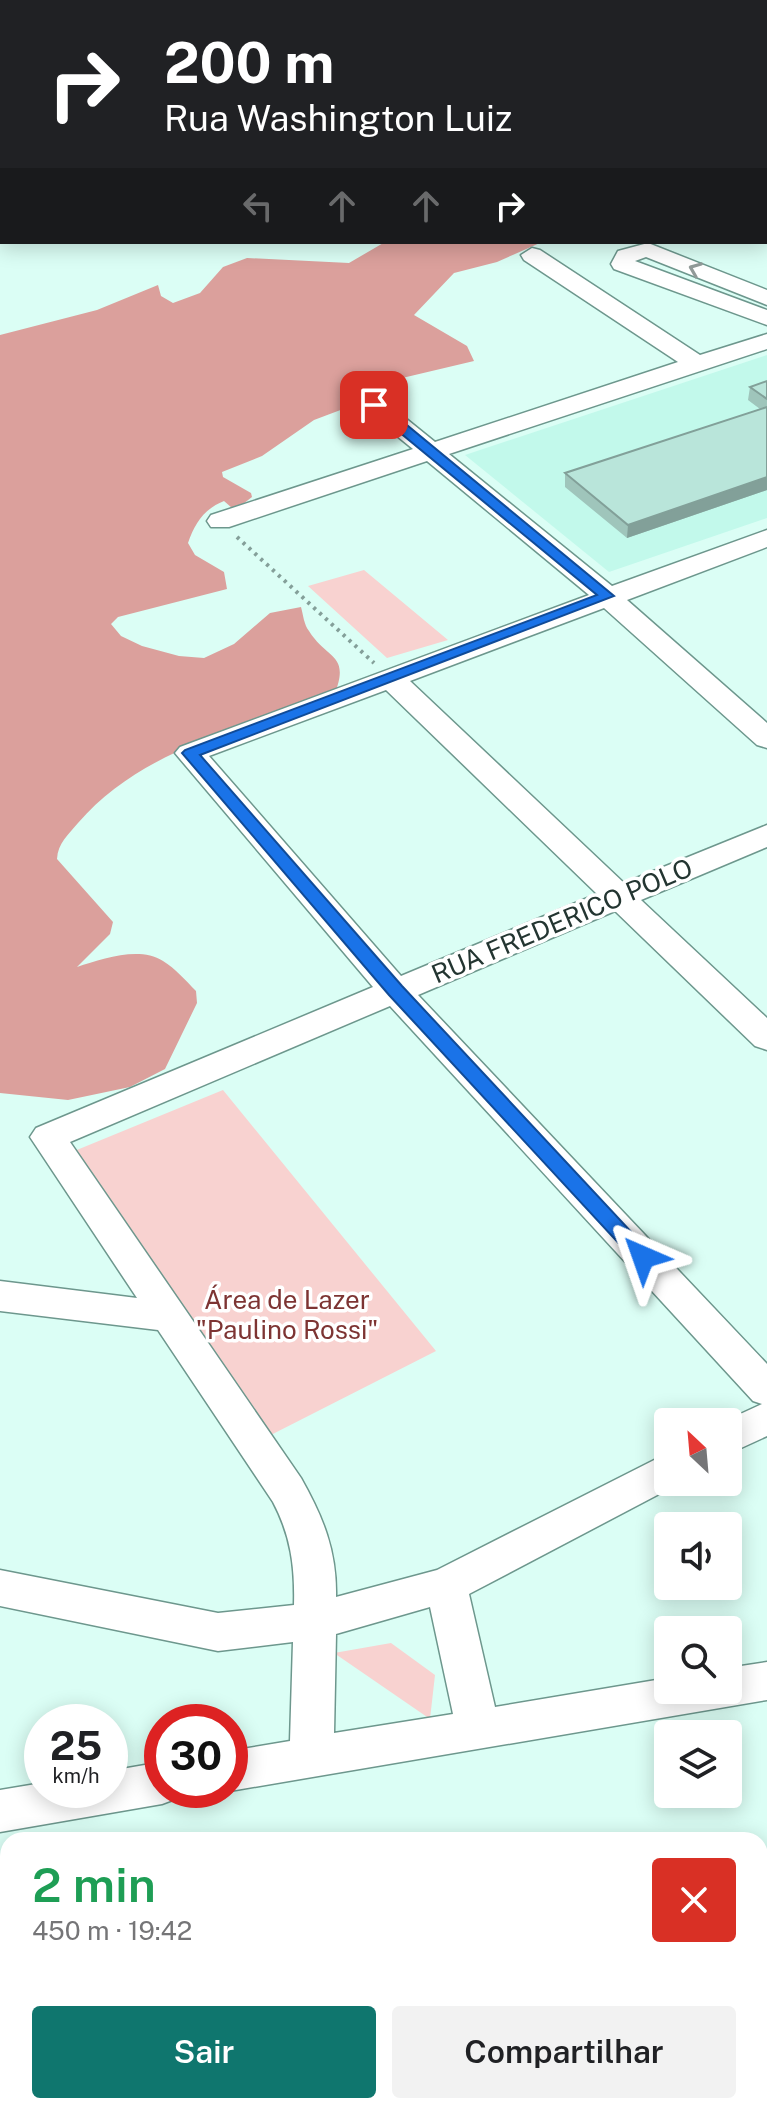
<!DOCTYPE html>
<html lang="pt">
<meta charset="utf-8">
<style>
:root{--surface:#fff;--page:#f2f2f2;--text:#202124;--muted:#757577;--accent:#0f766e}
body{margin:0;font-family:"Public Sans",sans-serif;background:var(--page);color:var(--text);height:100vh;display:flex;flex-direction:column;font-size:30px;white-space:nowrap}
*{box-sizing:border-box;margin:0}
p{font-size:26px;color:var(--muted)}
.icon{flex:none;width:44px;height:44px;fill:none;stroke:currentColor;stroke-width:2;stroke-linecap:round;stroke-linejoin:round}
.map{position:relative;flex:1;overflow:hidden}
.panel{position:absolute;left:0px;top:1832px;width:768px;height:282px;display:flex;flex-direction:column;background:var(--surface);border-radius:24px 24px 0 0;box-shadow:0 4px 20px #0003}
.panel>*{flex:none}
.top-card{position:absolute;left:0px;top:0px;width:768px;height:244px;box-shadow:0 4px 20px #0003;background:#202124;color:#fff;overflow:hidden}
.needle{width:52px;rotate:334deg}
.controls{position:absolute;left:654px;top:1408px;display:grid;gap:16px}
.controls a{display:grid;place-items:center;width:88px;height:88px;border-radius:8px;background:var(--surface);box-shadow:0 4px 20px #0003;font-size:40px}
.speed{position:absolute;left:24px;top:1704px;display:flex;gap:16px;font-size:40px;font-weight:700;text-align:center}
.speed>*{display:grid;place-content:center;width:104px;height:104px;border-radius:50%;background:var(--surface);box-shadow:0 4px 20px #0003;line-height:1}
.speed small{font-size:20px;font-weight:400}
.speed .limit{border:12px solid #d22;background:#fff;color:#111}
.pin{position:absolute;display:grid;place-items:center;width:68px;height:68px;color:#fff;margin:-34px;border-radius:16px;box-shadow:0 4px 12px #0006}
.me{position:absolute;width:88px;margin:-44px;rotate:317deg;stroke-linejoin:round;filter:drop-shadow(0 0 6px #0008)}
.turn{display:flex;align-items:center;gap:28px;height:168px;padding:0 32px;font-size:36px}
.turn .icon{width:104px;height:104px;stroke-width:2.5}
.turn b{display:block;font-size:56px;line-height:68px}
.lanes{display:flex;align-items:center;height:76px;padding:0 32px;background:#0003;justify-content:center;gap:40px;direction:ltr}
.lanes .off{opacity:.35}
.round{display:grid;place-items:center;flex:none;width:84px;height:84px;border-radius:8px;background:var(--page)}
.overview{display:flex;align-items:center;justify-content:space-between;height:136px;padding:0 32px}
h1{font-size:48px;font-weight:600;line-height:60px;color:#1e9e55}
.button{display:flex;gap:16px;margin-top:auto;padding:16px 32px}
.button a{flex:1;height:92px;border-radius:8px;background:var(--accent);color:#fff;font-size:32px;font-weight:600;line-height:92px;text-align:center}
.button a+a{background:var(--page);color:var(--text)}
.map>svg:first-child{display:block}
</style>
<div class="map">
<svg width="767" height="2113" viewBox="0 0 767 2113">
<rect width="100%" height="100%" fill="#dbfef5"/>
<!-- built -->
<path fill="#c2f9eb" d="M767 355V518L609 572 465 455Z"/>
<!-- green -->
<path fill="#f8d2d0" d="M364 570 448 640 387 658 308 586Z
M223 1090 436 1351 259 1441 67 1154Z
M391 1643 435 1675 430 1719 334 1653Z"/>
<!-- forest -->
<path fill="#dba09c" d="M385 242H542L497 262 454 273 414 315 467 346 474 361 398 379 378 388 367 400 314 420 262 456 222 472 223 477 251 493 252 497 239 507 232 508 224 501C204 509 195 523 188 543L195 555 224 572 227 589 118 617 111 624 121 636 142 646 179 656 204 658 234 644 270 613 301 607C303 614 304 625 309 631 327 660 351 653 334 696 245 726 142 749 78 823 68 835 58 843 57 859L113 922 110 934 77 967C102 959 139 946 163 961 175 968 186 981 196 991L197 1003 165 1069 130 1087 68 1100 0 1093V335L97 310 158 285 161 296 173 303 200 293 223 267 247 258 349 263Z"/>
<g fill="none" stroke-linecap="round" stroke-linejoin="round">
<defs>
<path id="minor" d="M29 0H50L51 2H30Z
M0 19 2 20V32L0 31Z
M767 25V38H766V25Z
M766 148H767V160H766Z
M648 243 767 290V305L646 257 635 261 767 310V325L614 269 611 264 618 251Z
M532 248 540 250 700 355 767 334V349L449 454 612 586 767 530V547L627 600 767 723V748L757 745 604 608 410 681 624 883 767 825V847L641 900 767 1018V1050L755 1046 615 911 418 995 767 1364V1436L728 1454V1422H723L762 1404 753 1401 390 1006 70 1142 301 1478C323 1517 337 1551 336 1597L437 1570 668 1453V1482H682L469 1594 495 1707 668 1678V1690H728V1668L767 1662V1700L230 1791 226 1790H230V1751L290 1741 293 1642 218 1651 0 1606V1570L218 1613 294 1605C295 1567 291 1536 273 1502L158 1330 0 1311V1281L137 1298 36 1146 30 1137 36 1128 373 987 180 759 175 753 180 747 589 595 427 461 229 527H211L207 521 211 515 413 449 365 410 362 405 365 400H383L435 442 678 362 524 260 521 255ZM386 690 597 894 401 976 209 756ZM430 1607 453 1714 334 1733 336 1634Z
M162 1762V1790H181L178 1798 162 1804 0 1832V1790L42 1783V1790H110V1771Z"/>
<path id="tertiary" d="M767 2031V2093L760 2095V2033Z
M440 2106H543L540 2113H437Z"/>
</defs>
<!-- minor casing -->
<use href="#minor" stroke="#6d978d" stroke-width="3"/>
<!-- tertiary casing -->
<use href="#tertiary" stroke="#6d978d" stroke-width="3"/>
<!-- path -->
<path stroke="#849f99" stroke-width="4" stroke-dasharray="3 5" stroke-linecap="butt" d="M237 537 374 663"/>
<!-- minor -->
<use href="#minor" fill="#fff" fill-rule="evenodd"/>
<!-- tertiary -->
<use href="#tertiary" fill="#fff" fill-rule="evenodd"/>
</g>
<!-- wall -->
<path fill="#9fc5bb" d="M767 381V490L627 538 565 487V473L760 409 748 400 750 387Z"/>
<!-- shaded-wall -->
<path fill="#82a099" d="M767 477V490L627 538 628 525Z"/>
<!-- building -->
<path fill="#b9e5da" stroke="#82a099" stroke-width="2" d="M767 381V399L750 387Z
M767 407V477L628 525 565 473Z"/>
<!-- one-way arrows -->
<defs><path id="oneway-chevron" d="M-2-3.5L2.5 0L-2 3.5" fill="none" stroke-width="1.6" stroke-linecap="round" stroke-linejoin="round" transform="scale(2)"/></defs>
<use stroke="#919a98" href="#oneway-chevron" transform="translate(695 269) rotate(-158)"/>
<!-- route -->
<path fill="#1a73e8" stroke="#114b97" stroke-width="2" d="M370 402H379L614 596 200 755 402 986 650 1252 653 1257 650 1262H636L389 995 182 753 185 750 597 595 370 408Z"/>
<g text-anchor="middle" stroke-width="7" stroke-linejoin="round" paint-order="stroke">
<!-- street labels -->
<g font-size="26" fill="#233531" stroke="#fff">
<text transform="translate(562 921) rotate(-23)" y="9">RUA FREDERICO POLO</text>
</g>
<!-- park labels -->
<g font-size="26" fill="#7d3433" stroke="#fff">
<text x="287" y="1309">Área de Lazer<tspan x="287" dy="30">"Paulino Rossi"</tspan></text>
</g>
</g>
</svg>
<div class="controls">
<a><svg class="needle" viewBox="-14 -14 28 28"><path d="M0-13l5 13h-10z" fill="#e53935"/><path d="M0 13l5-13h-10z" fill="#757577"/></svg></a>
<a><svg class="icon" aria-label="sound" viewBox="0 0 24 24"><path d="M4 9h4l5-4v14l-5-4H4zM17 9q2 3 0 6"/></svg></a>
<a><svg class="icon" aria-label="search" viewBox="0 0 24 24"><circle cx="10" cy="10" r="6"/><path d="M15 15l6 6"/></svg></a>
<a><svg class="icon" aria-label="layers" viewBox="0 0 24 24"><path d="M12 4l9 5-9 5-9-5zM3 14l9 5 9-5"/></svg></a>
</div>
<div class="speed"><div>25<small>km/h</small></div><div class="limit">30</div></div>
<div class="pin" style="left:374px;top:405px;background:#d93025"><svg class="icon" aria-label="arrive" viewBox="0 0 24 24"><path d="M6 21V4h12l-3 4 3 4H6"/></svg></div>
<svg class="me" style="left:643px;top:1257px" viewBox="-20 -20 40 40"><path d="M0-17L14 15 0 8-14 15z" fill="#1a73e8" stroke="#fff" stroke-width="4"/></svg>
<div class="top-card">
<div class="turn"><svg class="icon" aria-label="right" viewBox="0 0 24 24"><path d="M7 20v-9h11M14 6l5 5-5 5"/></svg><div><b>200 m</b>Rua Washington Luiz</div></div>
<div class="lanes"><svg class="icon off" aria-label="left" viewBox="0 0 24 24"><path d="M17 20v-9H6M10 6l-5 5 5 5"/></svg><svg class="icon off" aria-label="ahead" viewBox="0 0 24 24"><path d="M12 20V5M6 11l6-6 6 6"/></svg><svg class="icon off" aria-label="ahead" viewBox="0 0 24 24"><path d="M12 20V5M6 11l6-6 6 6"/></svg><svg class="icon" aria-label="right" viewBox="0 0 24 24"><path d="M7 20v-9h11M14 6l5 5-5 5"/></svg></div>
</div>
<section class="panel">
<div class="overview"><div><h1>2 min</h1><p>450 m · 19:42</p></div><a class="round" style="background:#d93025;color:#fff"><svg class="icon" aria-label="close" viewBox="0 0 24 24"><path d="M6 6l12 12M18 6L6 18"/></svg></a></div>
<div class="button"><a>Sair</a><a>Compartilhar</a></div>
</section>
</div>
